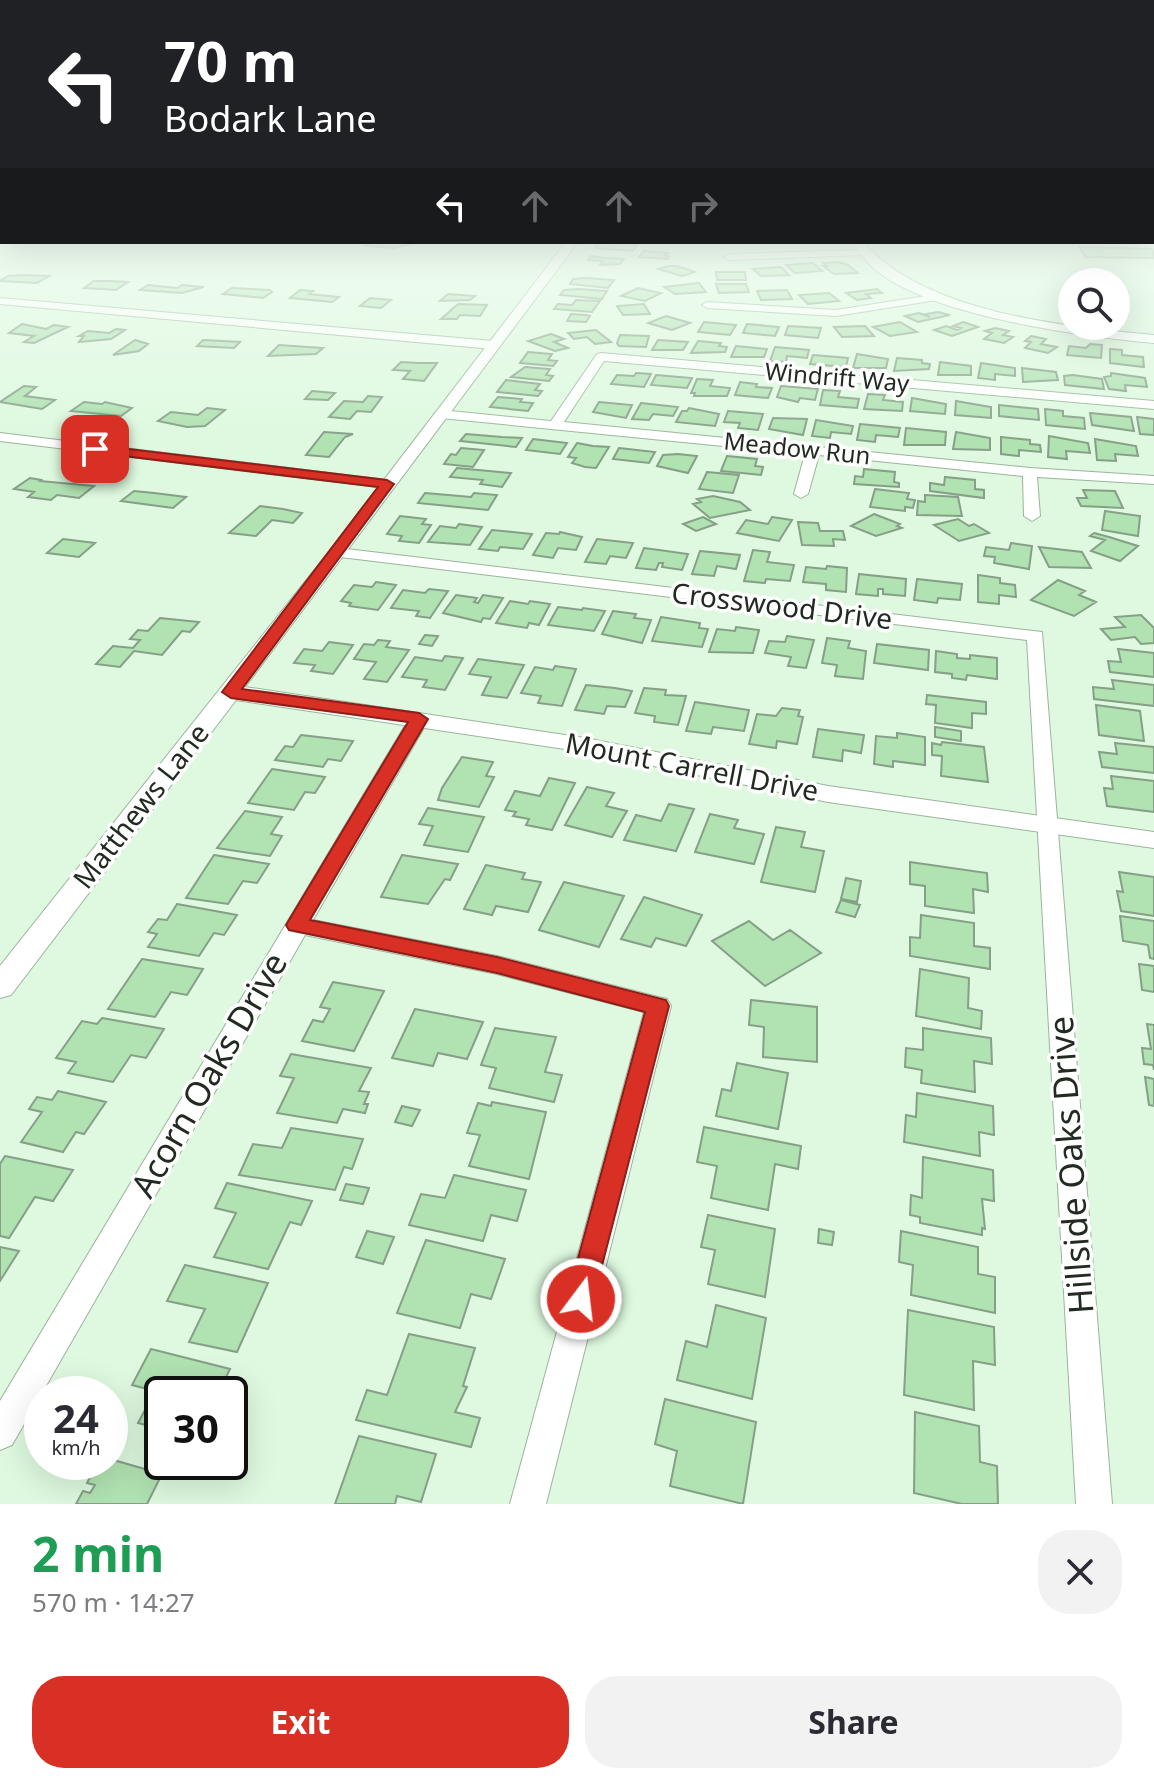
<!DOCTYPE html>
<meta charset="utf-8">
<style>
:root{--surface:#fff;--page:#f2f2f3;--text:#2b2b33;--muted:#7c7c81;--accent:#d93025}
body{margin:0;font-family:"Noto Sans",sans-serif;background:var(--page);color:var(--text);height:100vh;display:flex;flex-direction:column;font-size:30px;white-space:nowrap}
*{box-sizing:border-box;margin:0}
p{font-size:26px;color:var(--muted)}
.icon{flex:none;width:44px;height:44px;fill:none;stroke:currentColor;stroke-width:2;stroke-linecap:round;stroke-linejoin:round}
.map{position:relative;height:1504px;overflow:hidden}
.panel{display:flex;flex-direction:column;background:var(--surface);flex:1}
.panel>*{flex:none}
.top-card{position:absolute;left:0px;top:0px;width:1154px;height:244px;box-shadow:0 8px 32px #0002;background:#202124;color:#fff;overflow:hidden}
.controls{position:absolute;left:1058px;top:268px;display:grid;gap:16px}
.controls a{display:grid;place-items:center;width:72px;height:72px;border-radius:50%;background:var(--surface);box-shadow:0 8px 32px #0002;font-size:40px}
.speed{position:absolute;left:24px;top:1376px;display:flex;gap:16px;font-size:40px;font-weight:700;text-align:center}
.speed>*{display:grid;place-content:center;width:104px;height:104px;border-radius:50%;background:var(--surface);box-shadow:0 8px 32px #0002;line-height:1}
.speed small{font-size:20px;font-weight:400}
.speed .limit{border:4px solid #111;border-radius:12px;background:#fff;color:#111}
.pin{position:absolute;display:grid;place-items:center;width:68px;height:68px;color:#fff;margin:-34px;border-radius:16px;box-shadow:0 4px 12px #0006}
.me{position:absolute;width:88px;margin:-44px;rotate:15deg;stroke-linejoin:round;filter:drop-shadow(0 0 6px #0008)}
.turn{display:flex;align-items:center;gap:28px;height:168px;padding:0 32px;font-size:36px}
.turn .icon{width:104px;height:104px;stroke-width:2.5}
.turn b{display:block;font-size:56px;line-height:68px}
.lanes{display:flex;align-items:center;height:76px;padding:0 32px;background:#0003;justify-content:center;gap:40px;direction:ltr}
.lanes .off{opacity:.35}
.round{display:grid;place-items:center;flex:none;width:84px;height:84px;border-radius:32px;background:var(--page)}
.summary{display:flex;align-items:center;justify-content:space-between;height:136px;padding:0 32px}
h1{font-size:48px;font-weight:700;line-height:60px;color:#1e9e55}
.action{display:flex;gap:16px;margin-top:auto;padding:16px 32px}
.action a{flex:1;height:92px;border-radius:32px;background:var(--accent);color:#fff;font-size:32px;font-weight:700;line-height:92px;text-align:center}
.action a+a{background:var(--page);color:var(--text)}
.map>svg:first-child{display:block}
</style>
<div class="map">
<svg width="1154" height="1504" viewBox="0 0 1154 1504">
<rect width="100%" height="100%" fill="#def9df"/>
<!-- building -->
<path fill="#b0e2b2" stroke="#869f87" stroke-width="2" d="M372 242H409L407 244H410L394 248 366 246Z
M598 243H611L637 244 633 251 595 248Z
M1079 247 1152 249 1154 258 1086 257Z
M644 251 668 253 665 256 669 257 667 259 639 257Z
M591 256 605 258 624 259 620 264 600 265 603 261 588 260Z
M839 262 848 265 858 273 834 274 823 266H827L823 263Z
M813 263 822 271 795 273 786 265Z
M669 266H677L695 272 682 276 658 269Z
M781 267 789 275 761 276 753 269Z
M716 272H745L746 280H717Z
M26 275 49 276 37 283 0 281 8 276Z
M573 279 586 278 614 280 608 288 570 284Z
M94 281H111L128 282 116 290 84 288Z
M699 283 706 292 675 294 664 287Z
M716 284H746L749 292 719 293Z
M148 285 177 288 182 285 204 287 182 293 140 290Z
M232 288 270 290 272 292 263 298 223 294Z
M638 288 661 293 645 301 621 296Z
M877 289 882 293 866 294 871 298 857 300 846 293Z
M300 290 313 291 309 294 339 297 332 302 290 298Z
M564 290 578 289 607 291 602 299 560 295Z
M787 290 792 299 761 300 757 291Z
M829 293 839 301 808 304 799 295Z
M448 294 475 296 470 300 440 301Z
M370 298 391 300 381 308 360 306Z
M576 300 600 301 592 312 554 309 558 304 572 305Z
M458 304 487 305 480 316 460 315 457 319H441Z
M644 304 650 314 623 315 617 306Z
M938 312 950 315 918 322 905 316 919 313 930 317 926 314Z
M571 314 586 315 590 316 586 322 567 321Z
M666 316 690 323 672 330 648 323Z
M704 322 736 325 730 335 698 332Z
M900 322 917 332 890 336 873 327Z
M963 322 978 327 952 336 934 330 946 326 957 330 961 328 953 326Z
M22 324 46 329 54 325 68 327 34 343 24 342 34 336 9 333Z
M747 324 779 327 775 336 743 333Z
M788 326 821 328 818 338 785 335Z
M865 326 874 336 842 337 834 327Z
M995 328 1009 331 1003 335 1013 337 1004 343 984 339 992 333 985 331Z
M116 329 125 330 111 339 79 342 84 336H79L88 331 109 333Z
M596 330 611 342 595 344 587 337 574 339 568 333Z
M551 334 564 339 554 342 568 348 555 351 528 341Z
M620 335 649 336 646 347 619 346 617 343Z
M1031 336 1046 339 1041 344 1057 347 1048 353 1025 348 1031 342 1025 341Z
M135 340 148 344 139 351 113 355Z
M203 340 240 342 234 348 197 346Z
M658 340 688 342 683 350H652Z
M698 341 721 343 719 346 727 347 725 352 691 353Z
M1090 344 1102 345 1101 358 1067 355 1069 346 1086 348Z
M279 345 323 348 316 354 268 356Z
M736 346 767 349 764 357H731Z
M775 347 809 350 807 358 787 356 786 362 770 361Z
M1110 349 1122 350V355L1143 357 1144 367 1110 363Z
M528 352 552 354 548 360 557 361 553 366 520 363Z
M857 354 888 359 886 368H853Z
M813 355 848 358 846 367 810 364Z
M897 358 922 360V363L930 364 929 369 894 371Z
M401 362 419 363H437L424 381 403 379 410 371 393 370Z
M940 362 971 366V375H938Z
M981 363 1015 368V376L995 374V380L978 378Z
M525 367 550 369 546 375 553 376 549 381 511 377Z
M1022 368 1056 372 1058 380 1023 382Z
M636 373 651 374 644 387 611 384 617 375 634 376Z
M1111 373 1145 378 1147 387 1125 385 1126 391 1109 389 1104 377 1111 376Z
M656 375 692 378 687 388 651 385Z
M1073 375 1102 379 1104 389 1065 385 1064 376Z
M697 379 713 380 710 386 730 388 727 396H694L695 393H691Z
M506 380 540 384 535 390 542 391 538 396 497 392Z
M740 382 757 384 756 387 772 388 768 398 735 395Z
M24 386 36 387 25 396 55 400 42 409 0 402Z
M781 386 818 389 815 400 800 398 798 402 777 397Z
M823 390 840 391 838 397 859 399 857 408 820 405Z
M312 391 335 393 328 400 305 399Z
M868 394 885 395 883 400 903 402 902 411 864 409Z
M368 396 382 397 371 412 357 411 350 419 329 417 344 401 363 402Z
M498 397 522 399 520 402 533 403 528 411 490 407Z
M912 398 946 404 945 414 910 411Z
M956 401 991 407V418L955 415Z
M84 402 102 404 105 402 132 408 121 416 71 411Z
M599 402 632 405 626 418 593 412Z
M641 403 678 407 673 416 653 414 649 420 632 419Z
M999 405 1038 409 1039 420 999 416Z
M207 408 225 410 205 426 187 427 158 421 171 412 198 415Z
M689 408 719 414 715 426 676 422 682 411H687Z
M1045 409 1063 411V416L1084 418 1085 429 1046 425Z
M728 411 763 414 758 430 738 428 740 423 724 422Z
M1090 413 1131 417 1134 431 1092 425Z
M1137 417 1154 419V435L1140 434Z
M773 418 807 419 803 435 769 429Z
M816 420 853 426 851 434 831 432 830 438 812 436Z
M860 424 900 428 898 437 876 435 875 442 857 440Z
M906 428 946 432 945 445H904Z
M324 432 353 434 345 437 329 457 306 455Z
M956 432 990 438V450L953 449Z
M466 434 502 437 522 438 516 447 460 441Z
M1049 436 1088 443 1090 453 1066 451 1067 459 1048 457Z
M1001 437 1030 440V444L1040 445 1041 452 1019 450V456L1001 454Z
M533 439 567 443 560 454 526 450Z
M1095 439 1136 446 1138 456 1115 454 1116 461 1097 460Z
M577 443 593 446 609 447 596 468 585 467 572 463 576 458 568 457Z
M461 448 484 450 473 467 444 464 451 454 456 455Z
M619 448 655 452 649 463 613 459Z
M678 454 697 456 688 473 657 466 663 455Z
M727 456 757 459 755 466 763 467 761 475 721 471Z
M457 468 511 473 502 487 480 484 483 480 450 477Z
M864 469 895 472 894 482 899 483V487L854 484 855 476 863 477Z
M707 472 739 475 733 493 699 489Z
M945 477 975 480V489L984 490V498L930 491V483L944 485Z
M30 478 41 480 40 481 94 486 79 498 57 495 51 500 28 497 34 492 14 489Z
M875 489 909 493 907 499 915 500 913 508 905 507V511L870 507Z
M1083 490 1115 491 1123 508 1081 506 1077 498H1087Z
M134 491 154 493 186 497 173 508 121 501Z
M425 493 471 497 474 493 497 495 488 510 418 503Z
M925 495 958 497 962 516 917 515 918 501 925 502Z
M713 496 740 502 750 510 710 518 693 504 701 502 697 499Z
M260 506 283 509 302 513 293 523 272 520 256 536 229 533Z
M1105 511 1140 516 1138 536 1102 530Z
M874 514 900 524 897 526 902 528 876 536 851 526Z
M400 516 426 519 422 524 431 525 419 543 399 541 402 536 387 534Z
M703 517 716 524 696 531 683 524Z
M772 517 792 520 779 541 737 533 746 520 768 524Z
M958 519 969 526 974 524 989 533 959 541 934 525Z
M798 522 818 523 820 531H843L845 540 833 539 834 546 802 545Z
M459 524 482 527 470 545 428 542 440 526 456 528Z
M492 530 532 534 523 549 500 547 498 551 479 549Z
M560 532 582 537 576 550 558 548 553 558 533 555 546 533 559 534Z
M1094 533 1109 537 1138 546 1120 561 1091 551 1105 540 1090 536Z
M63 539 95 543 79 557 47 553Z
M597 539 633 543 626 558 610 556 606 564 585 562Z
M1011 543 1032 546 1029 569 994 563 995 557 984 556 986 547 1009 550Z
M1039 547 1082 552 1091 568 1049 567Z
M644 548 659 550 688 554 682 570 662 567 663 563H659L656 570 636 568Z
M753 550 770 552 767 562 794 565 790 581 766 579 765 583 744 581Z
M700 551 740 555 736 569 717 566 714 576 692 574Z
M827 566 847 568 846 592 826 590V584L803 582 806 567 826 569Z
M859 574 906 579 905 596 883 594V589H878V596L856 594Z
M978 575 1000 578V583L1015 585 1016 597 999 595V604L978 602Z
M917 579 962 584 960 600 938 598 937 603 914 600Z
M1058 580 1085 591 1079 595 1096 602 1074 616 1031 600Z
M376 582 396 585 378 610 349 606 351 603 341 601 354 585 372 587Z
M429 589 448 591 430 618 416 616 419 611 391 608 403 590 425 593Z
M456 595 477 598 474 602 478 603 483 595 503 598 490 619 483 618 481 622 443 613Z
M510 601 528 604 530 601 550 604 539 625 529 623 527 628 496 623Z
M558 607 582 610 583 608 605 611 594 631 548 625Z
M613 611 636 614 634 618 651 620 642 643 602 634Z
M1141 615 1154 628V643L1141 644 1135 637 1111 640 1101 629 1125 627 1115 617Z
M661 617 700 623 699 628 708 629 702 647 652 641Z
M160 618 199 622 190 632 182 631 162 655 134 651 120 667 96 664 113 646 133 648 140 640 130 639 138 630 148 631Z
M736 627 759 630 753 653 709 652 717 629 735 631Z
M425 635 438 636 432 646 419 644Z
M787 636 814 640 806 668 788 666 791 657 765 653 769 641 785 642Z
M827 638 850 641 848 648 866 651 863 679 835 676 837 665 822 663Z
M378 640 390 641 386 647 409 650 387 682 364 679 376 662 354 659 364 644 374 645Z
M329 642 353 645 333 674 311 671 315 665 294 663 304 649 322 651Z
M877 644 929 650 928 670 874 663Z
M1118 649 1154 653V677L1110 672 1108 661 1121 662Z
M936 651 957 654V658L970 659V655L997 658V679L967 675 966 680 952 678V674L935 672Z
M445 656 463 658 445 690 423 687 427 680 402 677 415 657 442 661Z
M478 659 524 665 507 698 482 695 491 677 469 674Z
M555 666 576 669 562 706 538 703 541 696 521 693 535 667 553 670Z
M1112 680 1154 685V706L1094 699 1093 687 1114 689Z
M586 685 615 688 632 691 625 707 607 706 604 714 575 710Z
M644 688 666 690 665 695 686 696 678 725 654 722 655 716 635 713Z
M927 695 986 702V714L972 713V728L935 723 936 705 926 704Z
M695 702 749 710 744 731 713 727 711 734 686 731Z
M1096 705 1140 711 1144 741 1099 735Z
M782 708 800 710 798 716 803 717 797 744 777 741 776 748 749 744 757 714 776 716Z
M935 727 961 731V741L935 737Z
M818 729 864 735 861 753 843 750 842 761 813 757Z
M897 733 925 737V765L893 761V767L874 764 876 736 897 738Z
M301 735 353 741 341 761 328 759 323 767 275 760 285 746 293 747Z
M942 742 984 747 988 782 941 776 942 756 932 755V743L941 745Z
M1115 743 1154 747V773L1102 767 1099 752 1117 754Z
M462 757 493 762 486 776 494 777 479 807 438 800 442 788Z
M272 769 325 777 315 793 305 792 294 810 248 803Z
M1111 776 1154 781V812L1107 806 1104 788 1113 789Z
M549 778 575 783 552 830 526 825 529 819 513 816 516 812 505 810 515 791 540 796Z
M587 787 614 793 606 806 627 811 612 837 565 825Z
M669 804 694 809 676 851 624 840 636 815 661 821Z
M428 808 484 817 468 852 424 845 433 826 419 824Z
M245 811 282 817 271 834 282 836 270 856 217 848Z
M710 814 738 820 734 828 764 834 754 864 695 852Z
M776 827 805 832 801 847 824 851 815 892 761 882Z
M214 855 269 864 257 883 243 881 228 904 186 898Z
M402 855 458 864 450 880 445 879 428 904 381 897Z
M910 862 987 873 988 892 973 889 974 913 925 906V886L910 884Z
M486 865 525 873 522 879 541 882 528 912 496 906 492 915 464 909Z
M1119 872 1154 877V916L1121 911 1117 891 1123 892Z
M846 878 861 881 857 902 841 899Z
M564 882 624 896 599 947 539 930Z
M644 897 702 915 686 946 656 938 651 947 621 939Z
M841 900 860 905 855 917 836 912Z
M177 904 237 915 224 935 214 933 199 956 148 947 157 934 148 932 158 919 167 920Z
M921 915 974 923V946L990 948V969L910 956V937L920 938Z
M1120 916 1154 921V959L1150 958 1148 945 1123 941Z
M749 921 773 940 790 930 821 953 765 986 712 941Z
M142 959 203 969 187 995 171 992 155 1017 108 1009Z
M1139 964 1154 966V992L1142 990Z
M920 969 969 978 968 1008 982 1011 981 1029 916 1016Z
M333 982 384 991 354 1051 302 1041 313 1020 323 1022 330 1009 320 1007Z
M751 1000 817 1007V1062L763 1057 764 1027 749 1025Z
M415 1009 483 1022 467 1059 438 1053 433 1066 392 1058Z
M102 1018 164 1029 146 1058 131 1055 113 1082 68 1073 76 1062 56 1058 82 1021 97 1024Z
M1147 1024 1154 1025V1070L1153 1065 1144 1064 1142 1048 1151 1049Z
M495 1028 556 1037 545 1072 562 1075 554 1102 489 1088 496 1068 481 1065Z
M923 1028 991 1038 992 1064 974 1061 975 1092 921 1083 922 1070 905 1067 906 1048 923 1050Z
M291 1054 371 1068 359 1091 369 1092 364 1104H368L365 1113 343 1109 337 1123 277 1113 294 1078 280 1076Z
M737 1063 788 1073 778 1129 716 1116 722 1089 731 1091Z
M1145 1077 1154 1079V1106L1149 1105Z
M58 1091 106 1102 84 1134 76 1132 63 1152 21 1142 42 1112 29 1109 37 1097 52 1100Z
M917 1093 993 1106 994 1135 979 1132 980 1156 904 1142 906 1115 916 1117Z
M492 1102 546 1112 529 1179 469 1166 480 1135 467 1133 478 1103 491 1106Z
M402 1106 420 1110 412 1126 395 1122Z
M704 1127 801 1146 798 1169 775 1164 768 1210 711 1198 717 1166 697 1162Z
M291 1128 363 1139 352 1169 344 1167 335 1190 239 1175 253 1144 282 1148Z
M5 1156 73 1170 53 1201 35 1197 9 1238 0 1236V1164Z
M923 1157 993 1170 994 1201 982 1199 985 1229 982 1228V1235L920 1223V1217L910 1215 911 1195 922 1198Z
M454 1175 526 1190 517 1221 491 1215 483 1241 409 1225 421 1194 445 1198Z
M227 1183 312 1201 301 1225 290 1222 268 1269 214 1257 236 1213 215 1208Z
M346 1184 369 1188 363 1204 340 1200Z
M708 1215 775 1229 765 1297 708 1284 715 1250 701 1247Z
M819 1229 834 1232 832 1245 818 1243Z
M367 1231 394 1237 383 1264 356 1257Z
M901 1231 978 1247V1274L995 1277V1313L911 1295 913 1265 899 1262Z
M426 1240 505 1259 491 1299 471 1294 460 1328 397 1313Z
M0 1247 19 1251 0 1281Z
M185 1265 268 1283 237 1352 189 1342 205 1309 167 1301Z
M716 1305 766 1318 752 1399 677 1380 686 1341 707 1347Z
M908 1310 994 1327 995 1365 973 1361 974 1410 904 1395Z
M409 1334 475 1348 463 1386 467 1387 455 1412 480 1418 471 1447 356 1420 367 1390 387 1395Z
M151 1349 230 1369 218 1394H162V1429L138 1423 155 1391 132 1385Z
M665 1399 756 1422 743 1504 670 1486 677 1451 655 1444Z
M915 1412 979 1426 980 1462 997 1466 998 1504H962L914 1493Z
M359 1436 436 1454 421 1502 397 1496 395 1504H335Z
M110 1459 162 1474 147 1504H76L83 1491 90 1493 95 1485 87 1483 95 1467 105 1469Z"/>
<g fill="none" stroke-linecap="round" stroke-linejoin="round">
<defs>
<path id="minor" d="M862 250 865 255 729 260 724 257 729 254Z
M939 294 943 295V299L836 316 707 308 702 305 707 302 836 310Z
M0 298 493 341 499 345 493 349 0 304Z
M601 353 1154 401V409L604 361 564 422 1030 468 1154 476V484L1037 477 1040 516 1032 521 1024 516 1023 476 819 455 808 494 801 498 794 494 805 454 441 418 434 414 441 410 551 421 597 354Z
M0 433 387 480 394 484 387 488 0 441Z
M338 548 1042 632 1112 1504H1076L1027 640 332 556V550Z
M419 713 429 719 313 920 497 956 658 997 667 999 671 1006 546 1504H510L644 1012 497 974 305 935 12 1445 0 1450V1401L409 719Z"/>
<path id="tertiary" d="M566 242H578L245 687 585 738 828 786 1154 832V848L828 802 585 752 236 700 11 995 0 998V966L331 549Z
M851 242H863C926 314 1064 326 1154 335V343C1082 336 924 316 871 266 864 259 857 250 851 242Z"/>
</defs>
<!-- minor casing -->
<use href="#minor" stroke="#9bb49c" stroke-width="2"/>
<!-- tertiary casing -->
<use href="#tertiary" stroke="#9bb49c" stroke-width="2"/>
<!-- minor -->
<use href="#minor" fill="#fff" fill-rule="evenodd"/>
<!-- tertiary -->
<use href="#tertiary" fill="#fff" fill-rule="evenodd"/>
</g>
<!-- sky -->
<linearGradient id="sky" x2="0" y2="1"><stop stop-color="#7eb2bf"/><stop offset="0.52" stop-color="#f0fcf1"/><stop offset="1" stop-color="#f0fcf1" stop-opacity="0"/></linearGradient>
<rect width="1154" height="442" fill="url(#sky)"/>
<!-- route -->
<path fill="#d93025" stroke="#8d1f18" stroke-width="2" d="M95 445 387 480 394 484 242 689 419 713 428 719 310 920 497 957 666 1000 669 1006 591 1308 581 1312 571 1308 567 1299 645 1012 497 973 289 930 286 925 408 722 231 698 222 692 378 487 91 452V447Z"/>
<g text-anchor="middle" stroke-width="7" stroke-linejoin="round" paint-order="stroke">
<!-- far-street labels -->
<g font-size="24" fill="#212b21" stroke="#fefefe">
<text transform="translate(837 378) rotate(5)" y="8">Windrift Way</text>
<text transform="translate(797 449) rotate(6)" y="8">Meadow Run</text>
</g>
<!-- street labels -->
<g font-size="28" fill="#212b21" stroke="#fefefe">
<text transform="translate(782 606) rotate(7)" y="10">Crosswood Drive</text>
<text transform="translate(692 767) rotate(11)" y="10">Mount Carrell Drive</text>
<text transform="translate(141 806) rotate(-52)" y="10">Matthews Lane</text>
</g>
<!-- near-street labels -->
<g font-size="34" fill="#212b21" stroke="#fefefe">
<text transform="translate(209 1075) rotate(-60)" y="12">Acorn Oaks Drive</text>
<text transform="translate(1071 1165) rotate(-94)" y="12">Hillside Oaks Drive</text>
</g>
</g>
</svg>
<div class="controls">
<a><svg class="icon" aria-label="search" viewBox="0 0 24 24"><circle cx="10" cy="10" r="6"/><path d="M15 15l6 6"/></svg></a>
</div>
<div class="speed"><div>24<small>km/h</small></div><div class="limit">30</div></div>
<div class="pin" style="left:95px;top:449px;background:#d93025"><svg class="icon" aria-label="arrive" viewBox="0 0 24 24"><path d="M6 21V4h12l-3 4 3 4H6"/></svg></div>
<svg class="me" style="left:581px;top:1299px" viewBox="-20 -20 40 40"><circle r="17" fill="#d93025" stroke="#fff" stroke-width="3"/><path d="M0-11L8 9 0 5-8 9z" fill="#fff"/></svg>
<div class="top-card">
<div class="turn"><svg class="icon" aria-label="left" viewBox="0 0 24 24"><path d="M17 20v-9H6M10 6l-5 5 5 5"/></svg><div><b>70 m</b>Bodark Lane</div></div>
<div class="lanes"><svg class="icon" aria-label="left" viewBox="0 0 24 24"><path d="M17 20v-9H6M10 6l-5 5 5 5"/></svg><svg class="icon off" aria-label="ahead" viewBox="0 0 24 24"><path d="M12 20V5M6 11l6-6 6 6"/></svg><svg class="icon off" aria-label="ahead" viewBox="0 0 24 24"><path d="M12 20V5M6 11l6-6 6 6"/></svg><svg class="icon off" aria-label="right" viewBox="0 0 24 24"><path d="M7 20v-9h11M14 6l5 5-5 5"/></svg></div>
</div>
</div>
<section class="panel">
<div class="summary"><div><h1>2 min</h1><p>570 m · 14:27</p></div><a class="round"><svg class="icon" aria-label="close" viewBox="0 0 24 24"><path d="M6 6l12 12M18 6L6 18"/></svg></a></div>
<div class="action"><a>Exit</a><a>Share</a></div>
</section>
